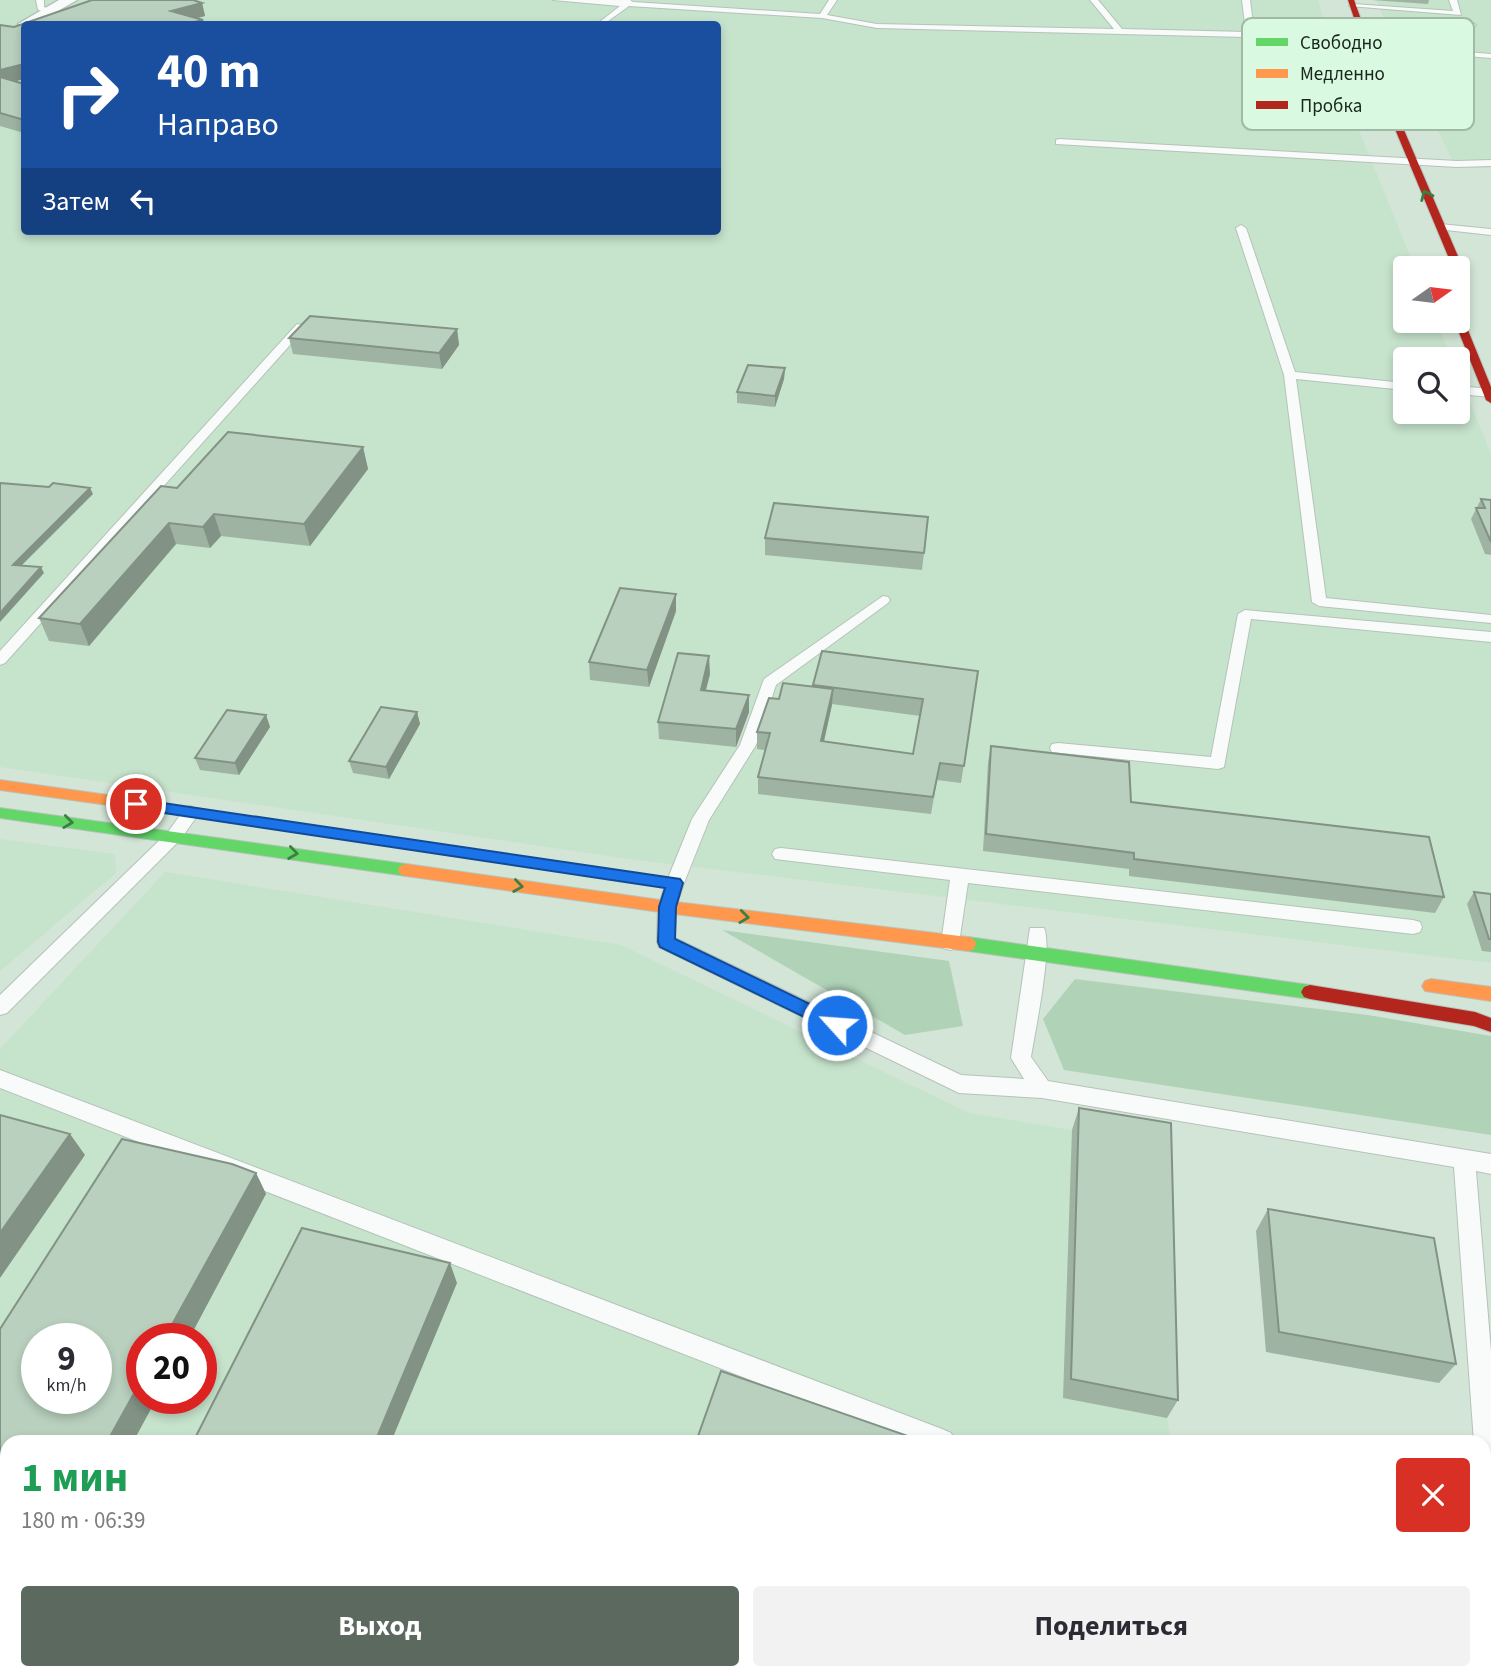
<!DOCTYPE html>
<html lang="ru">
<meta charset="utf-8">
<style>
:root{--surface:#fff;--page:#f2f2f3;--text:#2b2b33;--muted:#7c7c81;--accent:#5b695e}
body{margin:0;font-family:"Source Sans 3",sans-serif;background:var(--page);color:var(--text);height:100vh;display:flex;flex-direction:column;font-size:26px;white-space:nowrap}
*{box-sizing:border-box;margin:0}
p{font-size:23px;color:var(--muted)}
.icon{flex:none;width:38px;height:38px;fill:none;stroke:currentColor;stroke-width:2;stroke-linecap:round;stroke-linejoin:round}
.map{position:relative;flex:1;overflow:hidden}
.side{position:absolute;left:0px;top:1435px;width:1491px;height:245px;display:flex;flex-direction:column;background:var(--surface);border-radius:21px 21px 0 0;box-shadow:0 4px 10px #0003}
.side>*{flex:none}
.top-card{position:absolute;left:21px;top:21px;width:700px;height:214px;border-radius:7px;box-shadow:0 4px 10px #0003;background:#1a4fa0;color:#fff;overflow:hidden}
.needle{width:46px;rotate:76deg}
.controls{position:absolute;left:1393px;top:256px;display:grid;gap:14px}
.controls a{display:grid;place-items:center;width:77px;height:77px;border-radius:7px;background:var(--surface);box-shadow:0 4px 10px #0003;font-size:35px}
.speed{position:absolute;left:21px;top:1323px;display:flex;gap:14px;font-size:35px;font-weight:700;text-align:center}
.speed>*{display:grid;place-content:center;width:91px;height:91px;border-radius:50%;background:var(--surface);box-shadow:0 4px 10px #0003;line-height:1}
.speed small{font-size:18px;font-weight:400}
.speed .limit{border:10px solid #d22;background:#fff;color:#111}
.pin{position:absolute;display:grid;place-items:center;width:60px;height:60px;color:#fff;margin:-30px;border:4px solid #fff;border-radius:50%;box-shadow:0 2px 7px #0007}
.me{position:absolute;width:77px;margin:-38px;rotate:296deg;stroke-linejoin:round;filter:drop-shadow(0 0 5px #0008)}
.turn{display:flex;align-items:center;gap:24px;height:147px;padding:0 21px;font-size:32px}
.turn .icon{width:91px;height:91px;stroke-width:2.5}
.turn b{display:block;font-size:49px;line-height:60px}
.then{display:flex;align-items:center;height:66px;padding:0 21px;background:#0003;gap:14px;font-size:26px}
.round{display:grid;place-items:center;flex:none;width:74px;height:74px;border-radius:7px;background:var(--page)}
.headline{display:flex;align-items:center;justify-content:space-between;height:119px;padding:0 21px}
h1{font-size:42px;font-weight:700;line-height:52px;color:#1e9e55}
.button{display:flex;gap:14px;margin-top:auto;padding:14px 21px}
.button a{flex:1;height:80px;border-radius:7px;background:var(--accent);color:#fff;font-size:28px;font-weight:700;line-height:80px;text-align:center}
.button a+a{background:var(--page);color:var(--text)}
.map>svg:first-child{display:block}
</style>
<div class="map">
<svg width="1491" height="1680" viewBox="0 0 1491 1680">
<rect width="100%" height="100%" fill="#d3e5d7"/>
<!-- built -->
<path fill="#c6e3cc" fill-rule="evenodd" d="M0 0H1318L1345 96 1415 268H1405V320H1436L1452 359H1405V411H1458V373L1491 454V963L629 859 0 767ZM24 24H718V231H24Z
M1376 0H1491V168L1456 167 1395 45Z
M0 839 115 854 116 873 0 971Z
M165 872 621 945 969 1113 1162 1145 1167 1418 1171 1442H7V1673H1471L1472 1680H0V1049ZM37 1339H96V1398H37ZM142 1339H201V1398H142Z"/>
<!-- green -->
<path fill="#b0d3b8" d="M722 930 949 961 963 1026 905 1035Z
M1075 979 1368 1015 1491 1036V1135L1064 1070 1043 1019Z"/>
<g fill="none" stroke-linecap="round" stroke-linejoin="round">
<defs>
<path id="lane" d="M36 0H44V7L55 11 51 13 38 10Z
M553 0H630L633 2 820 14 829 0H837L827 15 877 24 1114 29 1090 0H1098L1122 29 1246 32 1242 0H1250L1254 32 1368 37 1364 39 1254 37 1257 54 1289 62 1295 72 1367 81 1363 83 1289 76 1283 66 1250 57 1247 37 877 28 822 18 629 6 604 24H597L620 6Z
M1449 0H1457L1461 15 1349 6 1353 4 1453 11Z
M1440 21 1472 23 1476 25 1472 27 1437 25Z
M1369 44 1491 54V58L1366 48Z
M1059 139 1457 161 1491 160V166L1457 167 1056 144V140Z
M1440 224 1491 229V235L1437 229V225Z
M1241 225 1246 228 1295 372 1405 383V390L1296 379 1326 598 1491 615V623L1319 606 1312 602 1284 375 1236 228Z
M297 324 307 326 5 663 0 665V651Z
M1458 386 1491 389V397L1458 394Z
M883 596 888 597 890 600 888 603 776 685 756 745 709 820 684 883 676 907 675 938 961 1075 1024 1079 1011 1058 1030 928H1044C1053 946 1035 1032 1031 1057L1048 1081 1491 1154V1174L1476 1171 1491 1352V1517L1484 1514V1442H1474L1454 1167 1042 1098 959 1093 659 947 657 942 658 907 666 883 692 819 740 745 764 679Z
M1245 610 1491 632V642L1251 619 1224 767 1218 769 1052 752 1050 748 1052 744 1058 743 1211 757 1238 614Z
M191 806 200 812 180 840 7 1013 0 1015V995L168 832 185 808Z
M781 848 1413 920 1420 922 1422 927 1420 932 1413 934 968 883 959 943 957 948 950 950 943 948 941 943 950 880 775 859 772 854 775 849Z
M0 1070 942 1429 951 1433 955 1442H910L0 1088Z
M1128 1673H1156L1154 1680H1126Z"/>
<path id="street" d="M59 0H77L35 24H24V28L18 24Z"/>
<path id="fast" d="M0 808 406 864 412 866 414 870 412 874 406 876 0 818Z
M968 937 1310 985 1316 987 1319 992 1316 997 1310 999 968 951 962 949 960 944 962 939Z"/>
<path id="slow" d="M0 780 144 800 152 805 144 810 0 790Z
M406 864 667 901 968 937 974 939 976 944 974 949 968 951 667 913 406 876 400 874 398 870 400 866Z
M1431 979 1491 987V1001L1425 991 1422 986 1425 981Z"/>
<path id="jam" d="M1348 0H1354L1383 81 1463 268 1461 270 1453 268 1375 81Z
M1458 315 1463 318 1491 387V403L1486 400 1454 320H1458Z
M1310 985 1475 1012 1491 1018V1032L1474 1026 1310 999 1304 997 1301 992 1304 987Z"/>
</defs>
<!-- lane casing -->
<use href="#lane" stroke="#b5c3b9" stroke-width="2"/>
<!-- street casing -->
<use href="#street" stroke="#b5c3b9" stroke-width="3"/>
<!-- fast casing -->
<use href="#fast" stroke="#b9c2bb" stroke-width="2"/>
<!-- slow casing -->
<use href="#slow" stroke="#b9c2bb" stroke-width="2"/>
<!-- jam casing -->
<use href="#jam" stroke="#b9c2bb" stroke-width="2"/>
<!-- lane -->
<use href="#lane" fill="#f8fbf9" fill-rule="evenodd"/>
<!-- street -->
<use href="#street" fill="#f8fbf9" fill-rule="evenodd"/>
<!-- fast -->
<use href="#fast" fill="#63d668" fill-rule="evenodd"/>
<!-- slow -->
<use href="#slow" fill="#ff974d" fill-rule="evenodd"/>
<!-- jam -->
<use href="#jam" fill="#b3261e" fill-rule="evenodd"/>
</g>
<!-- wall -->
<path fill="#9fb3a3" fill-rule="evenodd" d="M92 0H193L202 3 205 16 196 18 203 20 204 24H24V79L16 81 24 84V133L0 126V25L14 27Z
M1372 0H1429L1428 4Z
M457 329 459 345 442 369 293 354 289 338Z
M785 368 784 379 775 407 737 403V392Z
M363 447 368 469 310 546 221 536 210 548 176 544 89 646 49 641 39 618 177 488Z
M1481 499 1491 500V555L1485 554 1471 519Z
M928 517 922 570 765 555V538Z
M676 594V611L649 687 590 680 589 662Z
M822 651 978 671 961 783 937 780 931 814 758 794V777L765 750 757 749V732L779 699 813 686ZM832 704 920 716 913 754 824 742Z
M710 674 706 690 749 712 736 747 659 739 658 722Z
M417 712 420 724 389 779 353 773 349 761Z
M266 715 270 727 239 775 200 770 195 758Z
M991 746 1131 802 1444 897 1435 913 1129 876V869L983 851 988 762Z
M1474 892 1491 894V952L1482 951 1467 904Z
M1079 1108 1178 1400 1167 1418 1063 1398 1072 1130Z
M256 1173 266 1194 7 1442V1544L0 1542V1329Z
M1268 1209 1456 1364 1439 1383 1266 1352 1256 1231Z
M1306 1673H1400L1420 1680H1305Z"/>
<!-- shaded-wall -->
<path fill="#829285" d="M202 3 205 16 174 24 171 11Z
M203 20 204 24H186Z
M24 64V79L0 85V70Z
M457 329 459 345 442 369 439 353Z
M785 368 784 379 775 407V396Z
M363 447 368 469 310 546 304 524Z
M90 488 93 494 16 571 13 565Z
M214 514 221 536 210 548 203 527Z
M169 523 176 544 89 646 80 624Z
M41 567 44 573 0 622V613Z
M676 594V611L649 687 647 670Z
M709 656 710 674 701 708V690Z
M833 689 832 705 820 758 821 741Z
M749 695V712L736 747V729Z
M417 712 420 724 389 779 386 767Z
M266 715 270 727 239 775 235 763Z
M70 1134 85 1155 0 1278V1233Z
M256 1173 266 1194 189 1339H164Z
M450 1263 457 1283 391 1442H375Z
M142 1379V1398H157L133 1442H107Z"/>
<!-- building -->
<path fill="#b9d0be" stroke="#829285" stroke-width="2" fill-rule="evenodd" d="M92 0H193L202 3 171 11 203 20 186 24H24V64L0 70V25L14 27Z
M0 77 24 84V120L0 113Z
M310 316 457 329 439 353 289 338Z
M748 365 785 368 775 396 737 392Z
M228 432 363 447 304 524 214 514 203 527 169 523 80 624 39 618 161 486 177 488Z
M0 483 49 487 53 483 90 488 13 565 41 567 0 613Z
M1481 499 1491 500V542L1476 508H1485Z
M774 503 928 517 924 553 765 538Z
M620 588 676 594 647 670 589 662Z
M822 651 978 671 964 766 940 763 933 797 758 777 770 733 757 732 769 698 779 699 783 683 833 689 821 741 913 754 923 699 813 685Z
M678 653 709 656 701 690 749 695 736 729 658 722Z
M381 707 417 712 386 767 349 761Z
M227 710 266 715 235 763 195 758Z
M991 746 1129 762 1131 802 1429 837 1444 897 1134 859V853L986 834Z
M1474 892 1491 894V939H1489Z
M1079 1108 1171 1123 1178 1400 1071 1379Z
M0 1115 70 1134 0 1233Z
M122 1139 232 1164 256 1173 164 1339H142V1379L107 1442H7V1534L0 1532V1329ZM37 1339H96V1398H37Z
M1268 1209 1434 1238 1456 1364 1279 1332Z
M302 1228 450 1263 375 1442H193Z
M721 1371 908 1436 906 1442H696Z
M612 1673H847L845 1680H609Z
M903 1673H1032L1030 1680H900Z
M1318 1673H1400L1420 1680H1317Z"/>
<!-- one-way arrows -->
<defs><path id="oneway-chevron" d="M-2-3.5L2.5 0L-2 3.5" fill="none" stroke-width="1.6" stroke-linecap="round" stroke-linejoin="round" transform="scale(1.75)"/></defs>
<g stroke="#3e7e42">
<use href="#oneway-chevron" transform="translate(1426 195) rotate(-113)"/>
<use href="#oneway-chevron" transform="translate(68 822) rotate(7)"/>
<use href="#oneway-chevron" transform="translate(293 853) rotate(8)"/>
<use href="#oneway-chevron" transform="translate(518 886) rotate(8)"/>
<use href="#oneway-chevron" transform="translate(744 917) rotate(7)"/>
</g>
<!-- route -->
<path fill="#1a73e8" stroke="#114b97" stroke-width="2" d="M136 799 680 879 683 883 676 907 675 939 843 1020 846 1025 843 1030 837 1032 831 1030 660 947 658 942 659 907 665 888 131 808 129 804Z"/>
<!-- legend -->
<rect x="1242" y="18" width="232" height="112" rx="10" fill="#d9fae0" stroke="#a0baa6" stroke-width="2"/>
<rect x="1256" y="38" width="32" height="8" fill="#63d668"/>
<rect x="1256" y="69" width="32" height="9" fill="#ff974d"/>
<rect x="1256" y="101" width="32" height="8" fill="#b3261e"/>
<g font-size="19" fill="#1a261d">
<text x="1300" y="49">Свободно</text>
<text x="1300" y="80">Медленно</text>
<text x="1300" y="112">Пробка</text>
</g>
</svg>
<div class="controls">
<a><svg class="needle" viewBox="-14 -14 28 28"><path d="M0-13l5 13h-10z" fill="#e53935"/><path d="M0 13l5-13h-10z" fill="#7c7c81"/></svg></a>
<a><svg class="icon" aria-label="search" viewBox="0 0 24 24"><circle cx="10" cy="10" r="6"/><path d="M15 15l6 6"/></svg></a>
</div>
<div class="speed"><div>9<small>km/h</small></div><div class="limit">20</div></div>
<div class="pin" style="left:136px;top:804px;background:#d93025"><svg class="icon" aria-label="arrive" viewBox="0 0 24 24"><path d="M6 21V4h12l-3 4 3 4H6"/></svg></div>
<svg class="me" style="left:837px;top:1025px" viewBox="-20 -20 40 40"><circle r="17" fill="#1a73e8" stroke="#fff" stroke-width="3"/><path d="M0-11L8 9 0 5-8 9z" fill="#fff"/></svg>
<div class="top-card">
<div class="turn"><svg class="icon" aria-label="right" viewBox="0 0 24 24"><path d="M7 20v-9h11M14 6l5 5-5 5"/></svg><div><b>40 m</b>Направо</div></div>
<div class="then">Затем<svg class="icon" aria-label="left" viewBox="0 0 24 24"><path d="M17 20v-9H6M10 6l-5 5 5 5"/></svg></div>
</div>
<section class="side">
<div class="headline"><div><h1>1 мин</h1><p>180 m · 06:39</p></div><a class="round" style="background:#d93025;color:#fff"><svg class="icon" aria-label="close" viewBox="0 0 24 24"><path d="M6 6l12 12M18 6L6 18"/></svg></a></div>
<div class="button"><a>Выход</a><a>Поделиться</a></div>
</section>
</div>
